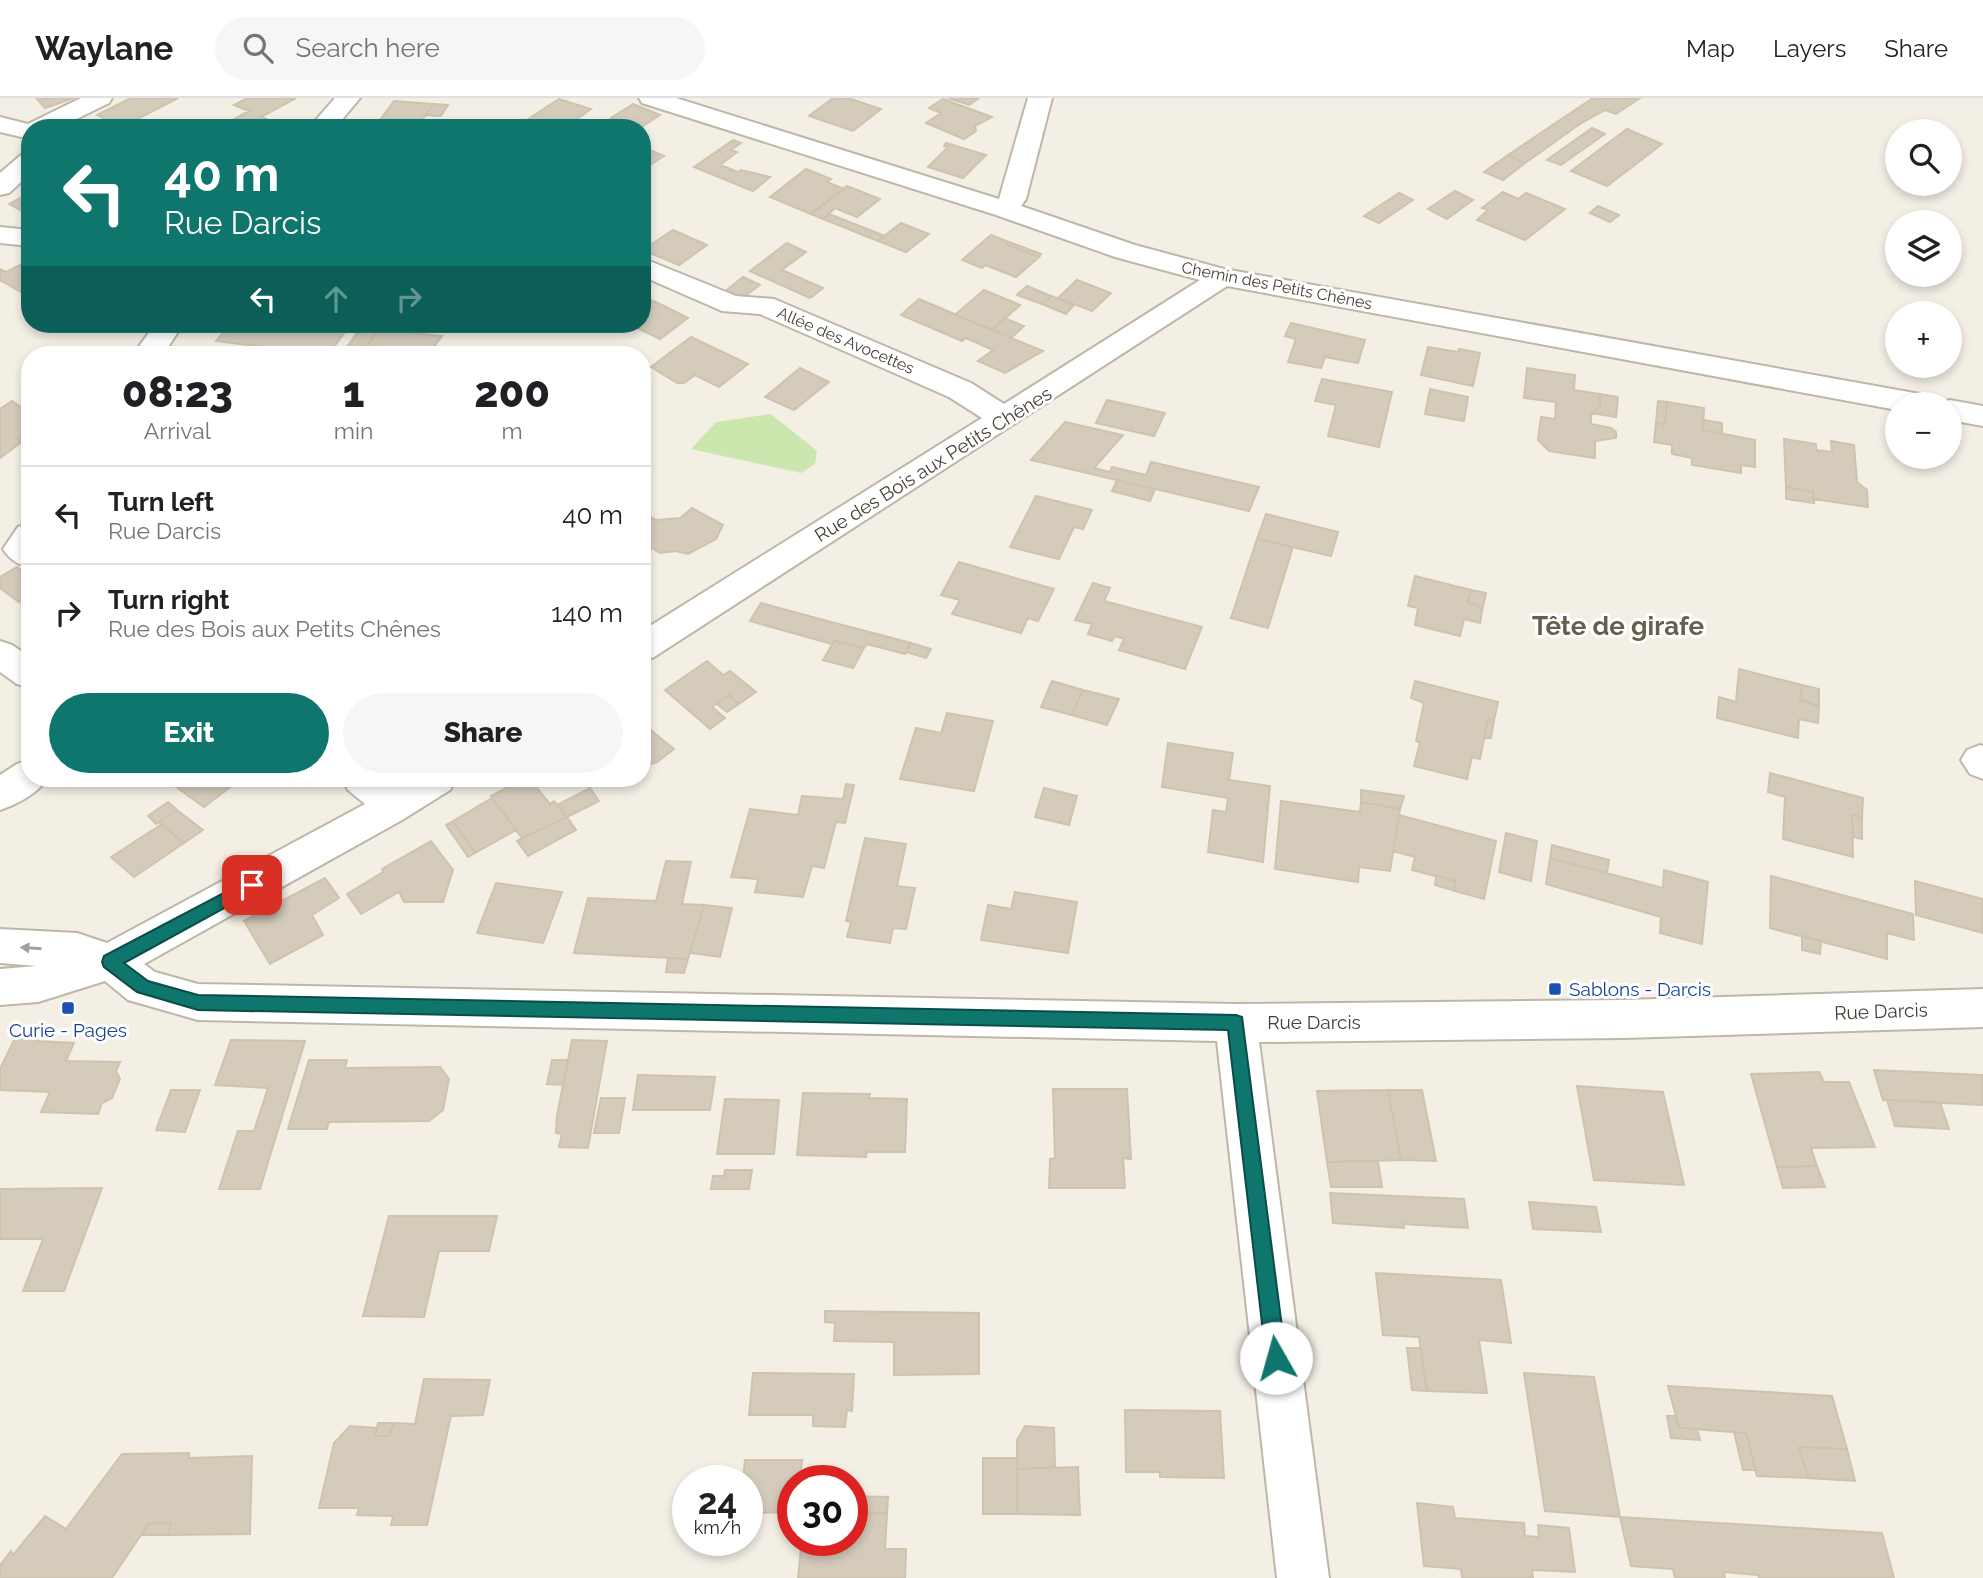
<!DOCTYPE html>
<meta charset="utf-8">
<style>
:root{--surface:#fff;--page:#f6f6f6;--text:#202124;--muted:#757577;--line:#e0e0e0;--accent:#0f766e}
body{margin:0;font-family:Raleway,sans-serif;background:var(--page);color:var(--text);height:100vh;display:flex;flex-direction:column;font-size:26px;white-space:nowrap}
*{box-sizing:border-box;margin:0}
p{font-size:23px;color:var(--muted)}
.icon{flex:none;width:38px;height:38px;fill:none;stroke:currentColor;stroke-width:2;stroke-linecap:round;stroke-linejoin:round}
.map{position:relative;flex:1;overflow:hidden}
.drawer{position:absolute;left:21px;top:248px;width:630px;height:441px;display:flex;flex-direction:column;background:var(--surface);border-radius:28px;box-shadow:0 4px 10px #0003}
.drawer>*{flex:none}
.banner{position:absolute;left:21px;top:21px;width:630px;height:214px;border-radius:28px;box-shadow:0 4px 10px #0003;background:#0f766e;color:#fff;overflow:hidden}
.buttons{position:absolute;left:1885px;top:21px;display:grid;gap:14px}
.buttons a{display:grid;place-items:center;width:77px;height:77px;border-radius:50%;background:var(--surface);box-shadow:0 4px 10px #0003;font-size:35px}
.speed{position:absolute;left:672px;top:1367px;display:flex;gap:14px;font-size:35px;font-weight:700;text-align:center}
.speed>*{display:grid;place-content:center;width:91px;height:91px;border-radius:50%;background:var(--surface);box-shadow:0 4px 10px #0003;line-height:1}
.speed small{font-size:18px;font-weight:400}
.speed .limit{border:10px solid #d22;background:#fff;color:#111}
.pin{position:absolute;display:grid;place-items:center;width:60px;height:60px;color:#fff;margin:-30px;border-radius:14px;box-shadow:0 4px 10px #0006}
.me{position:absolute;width:77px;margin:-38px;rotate:353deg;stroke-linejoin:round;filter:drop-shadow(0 0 5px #0008)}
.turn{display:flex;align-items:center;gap:24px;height:147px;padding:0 28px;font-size:32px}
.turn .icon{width:91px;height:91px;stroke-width:2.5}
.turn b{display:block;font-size:49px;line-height:60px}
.lanes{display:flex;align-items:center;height:66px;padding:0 28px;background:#0003;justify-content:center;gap:35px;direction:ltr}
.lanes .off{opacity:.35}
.eta{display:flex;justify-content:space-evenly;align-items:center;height:119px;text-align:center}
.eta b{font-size:42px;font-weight:800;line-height:49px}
.primary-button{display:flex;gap:14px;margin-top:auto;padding:14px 28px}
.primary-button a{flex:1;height:80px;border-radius:42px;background:var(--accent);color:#fff;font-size:28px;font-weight:800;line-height:80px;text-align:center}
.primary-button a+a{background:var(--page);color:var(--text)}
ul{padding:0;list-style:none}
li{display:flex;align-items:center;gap:21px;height:98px;padding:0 28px;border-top:2px solid var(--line)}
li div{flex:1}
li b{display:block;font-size:26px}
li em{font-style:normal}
header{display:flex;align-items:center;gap:42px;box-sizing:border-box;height:98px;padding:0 35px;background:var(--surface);border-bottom:2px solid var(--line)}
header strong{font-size:33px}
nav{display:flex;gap:38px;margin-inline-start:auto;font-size:24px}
.search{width:490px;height:63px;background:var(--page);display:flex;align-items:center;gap:18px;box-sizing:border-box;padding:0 24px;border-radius:38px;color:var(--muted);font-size:26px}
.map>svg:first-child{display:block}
</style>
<header>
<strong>Waylane</strong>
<div class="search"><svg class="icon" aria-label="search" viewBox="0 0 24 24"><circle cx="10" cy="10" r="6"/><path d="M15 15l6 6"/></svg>Search here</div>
<nav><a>Map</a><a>Layers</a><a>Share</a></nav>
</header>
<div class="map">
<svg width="1983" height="1480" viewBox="0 0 1983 1480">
<rect width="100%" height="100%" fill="#f3efe5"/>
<!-- green -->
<path fill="#cbe7ae" d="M771 316 817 353 815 366 801 375 691 351 716 324Z"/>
<!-- building -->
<path fill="#d4cbbb" stroke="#cfc3ae" stroke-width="2" d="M36 0H74L45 10Z
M131 0H178L122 29 97 17Z
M247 0H296L261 19 276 25 267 30H218L249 13 234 7Z
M833 0H848L881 11 853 33 809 18Z
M948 0H979L969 7Z
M1593 0H1640L1616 16 1605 12 1580 26 1525 65 1508 57Z
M559 1 591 11 564 30H550L527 22Z
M943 1 992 19 975 28 976 33 964 41 926 25 941 15 929 10Z
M394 3 434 6 416 30H374Z
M434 6 448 7 441 18 425 17Z
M633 6 660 17 640 30 611 20Z
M1592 30 1605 36 1561 67 1547 62Z
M1627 31 1662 46 1607 88 1571 73Z
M733 42 741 45 731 52 737 54 720 67 738 74 741 72 770 79 753 93 694 69Z
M946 45 986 57 963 80 928 69 948 49 944 48Z
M642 49 664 58 642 72Z
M1508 57 1525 65 1503 82 1484 74Z
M806 71 831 81 827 84 844 91 811 116 770 99Z
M847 88 880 101 857 119 835 110 823 121 811 116Z
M1455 93 1473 102 1447 121 1428 111Z
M1503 94 1518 101 1526 95 1565 111 1525 142 1477 122 1488 112 1482 110Z
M30 95V117L9 106Z
M1399 95 1413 102 1379 125 1364 118Z
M1598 108 1619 117 1610 124 1590 115Z
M829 116 885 138 878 143 823 121Z
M901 125 929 136 906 154 878 143Z
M673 132 707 147 679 167 643 152Z
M991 137 1009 144 1006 146 1039 159 1016 179 985 167 982 170 962 162Z
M1009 144 1041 156 1039 159 1006 146Z
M787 145 806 154 782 172 823 190 810 200 750 173Z
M30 162V199L0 182V171L6 174Z
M743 179 760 187 739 202 723 195Z
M1077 182 1111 195 1092 213 1058 200Z
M1027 188 1051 198 1042 206 1017 197Z
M984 192 1020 207 992 232 955 217Z
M642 198 662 207 688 220 660 241 629 226H642Z
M1051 198 1074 207 1066 216 1042 206Z
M919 201 1011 240 1043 253 1005 275 978 263 993 252 966 240 962 243 901 217Z
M1004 220 1024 228 1011 240 992 232Z
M1291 225 1365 242 1358 265 1325 259 1321 270 1288 264 1296 241 1285 238Z
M231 226H339L350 227 328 257 216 243Z
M379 231 442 238 428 257H361Z
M358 233 376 235 361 257 343 255Z
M691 239 748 266 719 289 695 277 684 285H677L651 269Z
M1428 249 1458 254 1459 251 1480 255 1473 288 1421 277Z
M290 252 322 256 286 257Z
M800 270 829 284 794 312 765 299Z
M1527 270 1575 277 1574 292 1600 296V309L1591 315V326L1611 330 1616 334V340L1595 343V360L1549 353 1538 342 1541 319 1555 321 1556 304 1524 300Z
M1322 281 1392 294 1379 349 1328 338 1336 307 1315 303Z
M1430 291 1468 299 1464 323 1425 316Z
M1600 296 1618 299 1616 319 1591 315 1600 309Z
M1107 302 1165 315 1154 338 1096 325Z
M12 303 30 315V334L18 341 23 343 0 360V311Z
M1658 303 1667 304 1665 326 1656 325Z
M1667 304 1704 310 1703 332 1755 342V369L1741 367V375L1692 367V360L1672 356V347L1654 344 1656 325 1665 326Z
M1704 322 1722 325V336L1703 332Z
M1065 324 1123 337 1094 370 1110 374 1112 369 1146 377 1151 364 1259 389 1249 413 1031 362Z
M1784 341 1816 346V352L1832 354 1831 343 1854 347 1857 384 1867 392 1868 409 1813 401V394L1786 389Z
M1117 382 1146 389 1155 391 1150 403 1112 393Z
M1786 389 1813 394 1814 405 1786 401Z
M1036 398 1092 412 1083 431 1074 429 1059 461 1010 449Z
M692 410 723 427 716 441 688 456 676 453 660 455 652 450 642 455V415L656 422 680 420Z
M1266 416 1338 434 1331 458 1257 441Z
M1257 441 1293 449 1268 530 1231 520Z
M959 464 1054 491 1038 523 1028 520 1021 535 952 516 960 502 941 497Z
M17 469 30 478V498L19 504 0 490V479Z
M1415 478 1471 492 1468 505 1477 507 1482 513 1480 525 1464 521 1460 538 1415 527 1418 510 1408 508Z
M1093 485 1110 490 1104 503 1202 529 1185 571 1119 552 1124 541 1115 538 1112 543 1088 536 1092 526 1075 522Z
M1471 492 1486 495 1482 513 1477 507 1468 505Z
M761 505 831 524 911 545 905 556 867 546 864 550 834 543 832 546 750 523Z
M834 543 864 550 853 570 823 562Z
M911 545 931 551 926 560 906 554Z
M707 563 723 577 730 573 756 594 739 606 729 597 712 609 725 620 710 631 665 592Z
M1739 571 1802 587 1800 602 1819 608 1818 625 1799 621 1798 640 1717 620 1719 599 1736 604Z
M1052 583 1083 592 1072 617 1041 609Z
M1415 583 1498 604 1494 622 1488 621 1480 661 1472 659 1467 681 1414 668 1420 645 1416 643 1424 605 1411 600Z
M1802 587 1819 591V608L1800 602Z
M1083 592 1119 601 1107 627 1072 617Z
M729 597 739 606 727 614 717 606Z
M947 615 993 623 974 693 900 681 916 630 941 635Z
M1488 621 1494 622 1491 640 1484 639Z
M642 625 674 651 657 664 642 669Z
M1168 645 1233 655 1229 682 1270 688 1263 764 1208 754 1213 712 1226 714 1228 700 1162 689Z
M1770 675 1863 700 1862 719 1852 717 1853 759 1783 741 1785 699 1768 694Z
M178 681H177H241L204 709 172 686Z
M522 681H530L550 706 554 703 567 719 522 740 491 698Z
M846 686 854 687 845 725 836 724 824 770 812 768 803 799 755 794 758 781 731 779 750 711 798 717 802 698 843 701Z
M590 690 599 703 567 719 557 707Z
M1044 690 1077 698 1069 727 1035 719Z
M1361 692 1404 698 1400 711 1361 704Z
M492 700 516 732 475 755 453 723Z
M1281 703 1360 714 1361 704 1400 711 1390 773 1359 769 1358 784 1275 771Z
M168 704 177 712 156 726 148 718Z
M177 712 203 732 184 745 159 724Z
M1399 717 1496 743 1484 801 1455 793V783L1412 772 1415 759 1393 753Z
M1852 717 1862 719V741L1853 739Z
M567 719 576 732 528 758 517 743Z
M453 723 475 755 468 759 446 727Z
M162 726 184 745 134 779 111 759Z
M1506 735 1537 743 1531 783 1499 774Z
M865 740 906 746 897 788 915 790 906 831 893 830 890 845 847 839 851 824 846 823Z
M431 743 453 772 443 804H404L399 794 361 816 347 796 383 774 382 771Z
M1552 747 1609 762 1607 775 1550 760Z
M1550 760 1663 790 1664 772 1708 784 1702 846 1660 835 1661 819 1546 786Z
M666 763 691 764 682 806 704 807 688 861 574 855 588 800 656 803Z
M1436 778 1455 783V793L1435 787Z
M1771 778 1913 816 1914 842 1887 835V861L1770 830Z
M325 780 339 800 312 817 323 837 270 866 244 823Z
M1915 783 1983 801V835L1916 817Z
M496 785 562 794 543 845 477 835Z
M1015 794 1077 804 1068 855 981 842 988 807 1011 811Z
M704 807 732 810 720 859 690 855Z
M1802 838 1821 843 1820 856 1802 852Z
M668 860 688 861 684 875 666 874Z
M41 935 37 943 74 945 66 963 120 964 116 973 120 981 112 1000 102 1005 98 1016 41 1014 50 994 0 992V971L17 936Z
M231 942 305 943 260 1091H219L238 1033H254L268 990 215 987Z
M572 942 607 943 588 1050 559 1049 562 1036 556 1035 557 1017Z
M309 962H347L345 970 440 969 449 981 443 1012 429 1023 329 1024 327 1031H288Z
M552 962H568L563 987 547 986Z
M1874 972 1983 977V1007L1883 1002Z
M1819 974 1824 984H1849L1875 1049 1811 1050 1817 1068 1777 1069 1751 976Z
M638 977 715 979 710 1012H633Z
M1577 988 1663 994 1684 1087 1594 1082Z
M1053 991H1127L1131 1061 1123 1060 1125 1090H1049L1050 1061 1055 1060Z
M171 992H200L185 1034 156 1032Z
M1388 992H1422L1436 1063 1401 1062Z
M1388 992 1401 1062 1327 1064 1317 993Z
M803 995 870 996 869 1000 907 1001 905 1054H867L866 1059 797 1057Z
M601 1000H625L619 1035H594Z
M725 1001 779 1002 774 1056H717Z
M1887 1002 1940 1004 1949 1031 1895 1028Z
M1378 1063 1382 1089H1331L1327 1064Z
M1817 1068 1825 1089 1783 1090 1777 1069Z
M725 1072H752L749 1091H711L713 1078H724Z
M102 1090 64 1193H23L43 1141H0V1091Z
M1330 1095 1464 1101 1468 1130 1403 1126 1404 1130 1333 1125Z
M1529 1104 1596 1109 1601 1134 1533 1131Z
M389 1118H497L489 1153H439L424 1219 363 1218Z
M1376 1175 1501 1182 1511 1245 1479 1242 1487 1295 1427 1293 1419 1239 1383 1237Z
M825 1213 979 1215V1276L894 1277V1244L834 1243 835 1225 825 1224Z
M1407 1250H1421L1427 1293 1412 1292Z
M753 1275 854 1276 852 1313 847 1312 845 1329 813 1328V1317H749Z
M1524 1275 1594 1279 1620 1419 1545 1413Z
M424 1281 490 1282 483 1317 451 1318 427 1427H391L393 1418 357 1417 359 1410H319L334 1345 350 1328 377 1330 375 1338H389L394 1325 415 1326Z
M1668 1288 1832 1298 1847 1351 1799 1349 1808 1380 1757 1378 1746 1335 1679 1330Z
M1125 1312 1220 1313 1224 1380 1160 1379V1374H1126Z
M1667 1318H1675L1679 1330 1697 1331 1700 1342 1671 1340Z
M378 1325H394L389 1338H375Z
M1025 1328 1054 1330 1055 1369 1017 1371V1342Z
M1734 1334 1746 1335 1756 1372H1743Z
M1799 1349 1847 1351 1855 1383 1808 1380Z
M189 1355V1360L252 1358 250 1436 168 1437 171 1425H149L112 1480H0V1467L11 1453 13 1457 45 1418 66 1431 122 1356Z
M983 1360H1017V1416H983Z
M745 1362H802L800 1382H793V1414L747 1415V1382H743Z
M1078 1369 1080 1417 1017 1416V1371Z
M852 1398 888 1399 887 1415H852Z
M1417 1405 1453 1409 1455 1420 1524 1425 1525 1438 1539 1439 1538 1427 1569 1430 1575 1474 1532 1472 1533 1480H1462L1461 1471 1424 1468Z
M852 1415H887L885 1451H906L905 1480H798L801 1450H808V1442H852Z
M1620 1419 1882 1435 1894 1480H1759L1758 1477 1724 1474 1725 1480H1675L1673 1471 1631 1468Z
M149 1425H171L168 1437H143Z"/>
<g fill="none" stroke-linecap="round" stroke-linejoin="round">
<defs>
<path id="street" d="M81 0H112L109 5 58 30H30V41L0 34V19L28 26Z
M335 0H360L335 30H309Z
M639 0H676L999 101 1028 0H1052L1026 101 1021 108 1135 147 1224 171 1920 296 1931 299 1935 306H1897V312L1227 188 654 559 642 563V533L982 320 949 299 760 216 722 213 642 178V160L736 198 774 201 971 285 1004 306 1200 182 1115 159 996 117 642 5Z
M30 54V76L9 95 0 97V75L21 57Z
M0 129 30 132V148L0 145Z
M155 226H183L163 257H133Z
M1950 302 1983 308V328L1950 322V306H1938Z
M30 426V470C18 466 10 462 3 451L18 429Z
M0 543 12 547 30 559V590L17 586 0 574Z
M1980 647 1983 648V681L1970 676 1961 662 1967 652Z
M30 661V681H46C38 696 15 707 0 712V677L17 666Z
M342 681H388L394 689 407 681H456L450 692 402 722 144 866 155 874 198 886 1236 906 1624 902 1983 891V929L1624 940 1259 944 1329 1480H1277L1217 943 198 922 128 902 105 883 38 904 0 907V871L37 868 0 865V831L77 835 107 845 365 706 348 692Z"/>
</defs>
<!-- street casing -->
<use href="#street" stroke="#beb7a8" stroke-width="4"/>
<!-- street -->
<use href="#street" fill="#fff" fill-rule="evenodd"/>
</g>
<!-- one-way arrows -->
<defs><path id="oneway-solid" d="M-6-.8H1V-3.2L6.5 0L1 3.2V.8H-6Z" transform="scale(1.75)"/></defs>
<use fill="#a29f9a" href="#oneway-solid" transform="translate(31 850) rotate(-176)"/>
<!-- route -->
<path fill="#0f766e" stroke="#0a4d48" stroke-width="2" d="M252 780 257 782 260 787 257 792 124 865 148 883 198 897 1236 917 1242 919 1286 1260 1283 1267 1276 1270 1269 1267 1266 1260 1228 932 198 912 137 894 104 869 102 864 104 858Z"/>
<!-- markers -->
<g fill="#1a4fb4" stroke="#fff" stroke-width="2.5">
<rect x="1548" y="884" width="14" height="14" rx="3.5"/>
<rect x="61" y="903" width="14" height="14" rx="3.5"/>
</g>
<g text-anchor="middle" stroke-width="6" stroke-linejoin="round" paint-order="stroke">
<!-- far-street labels -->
<g font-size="16" fill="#453f35" stroke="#fff">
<text transform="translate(1277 187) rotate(11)" y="6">Chemin des Petits Chênes</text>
<text transform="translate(846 242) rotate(23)" y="6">Allée des Avocettes</text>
</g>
<!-- street labels -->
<g font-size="19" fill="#453f35" stroke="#fff">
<text transform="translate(933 366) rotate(-32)" y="7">Rue des Bois aux Petits Chênes</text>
<text transform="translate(1881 913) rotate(-2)" y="7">Rue Darcis</text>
<text x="1314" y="931">Rue Darcis</text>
</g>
<!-- transit labels -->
<g font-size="19" fill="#164399" stroke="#fff" text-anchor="start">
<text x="1569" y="898">Sablons - Darcis</text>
<text x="68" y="939" text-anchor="middle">Curie - Pages</text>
</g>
<!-- district labels -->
<g font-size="26" font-weight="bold" fill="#685e4c" stroke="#fff">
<text x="1618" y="537">Tête de girafe</text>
</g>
</g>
</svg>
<div class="buttons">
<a><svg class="icon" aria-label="search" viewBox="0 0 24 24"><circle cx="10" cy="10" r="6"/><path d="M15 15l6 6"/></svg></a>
<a><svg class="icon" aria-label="layers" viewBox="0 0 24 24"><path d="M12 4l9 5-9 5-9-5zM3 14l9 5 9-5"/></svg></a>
<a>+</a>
<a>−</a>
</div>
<div class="speed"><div>24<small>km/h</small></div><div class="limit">30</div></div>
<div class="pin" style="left:252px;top:787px;background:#d93025"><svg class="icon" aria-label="arrive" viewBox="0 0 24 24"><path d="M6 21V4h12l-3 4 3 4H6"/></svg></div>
<svg class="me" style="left:1276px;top:1260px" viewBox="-20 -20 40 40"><circle r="19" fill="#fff"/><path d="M0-13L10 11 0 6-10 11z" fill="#0f766e"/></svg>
<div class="banner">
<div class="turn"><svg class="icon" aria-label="left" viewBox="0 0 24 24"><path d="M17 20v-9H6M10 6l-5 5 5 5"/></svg><div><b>40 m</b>Rue Darcis</div></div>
<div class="lanes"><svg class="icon" aria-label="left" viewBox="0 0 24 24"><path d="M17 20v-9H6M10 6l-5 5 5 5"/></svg><svg class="icon off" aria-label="ahead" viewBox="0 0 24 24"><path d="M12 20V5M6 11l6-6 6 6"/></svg><svg class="icon off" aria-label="right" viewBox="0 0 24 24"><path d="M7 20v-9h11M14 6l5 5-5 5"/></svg></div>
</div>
<section class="drawer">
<div class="eta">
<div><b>08:23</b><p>Arrival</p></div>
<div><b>1</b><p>min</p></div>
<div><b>200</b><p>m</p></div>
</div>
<ul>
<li><svg class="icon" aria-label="left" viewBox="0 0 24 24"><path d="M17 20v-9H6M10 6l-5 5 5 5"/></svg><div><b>Turn left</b><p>Rue Darcis</p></div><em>40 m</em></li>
<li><svg class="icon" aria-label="right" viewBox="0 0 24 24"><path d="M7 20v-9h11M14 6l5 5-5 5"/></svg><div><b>Turn right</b><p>Rue des Bois aux Petits Chênes</p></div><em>140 m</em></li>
</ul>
<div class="primary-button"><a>Exit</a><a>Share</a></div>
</section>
</div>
